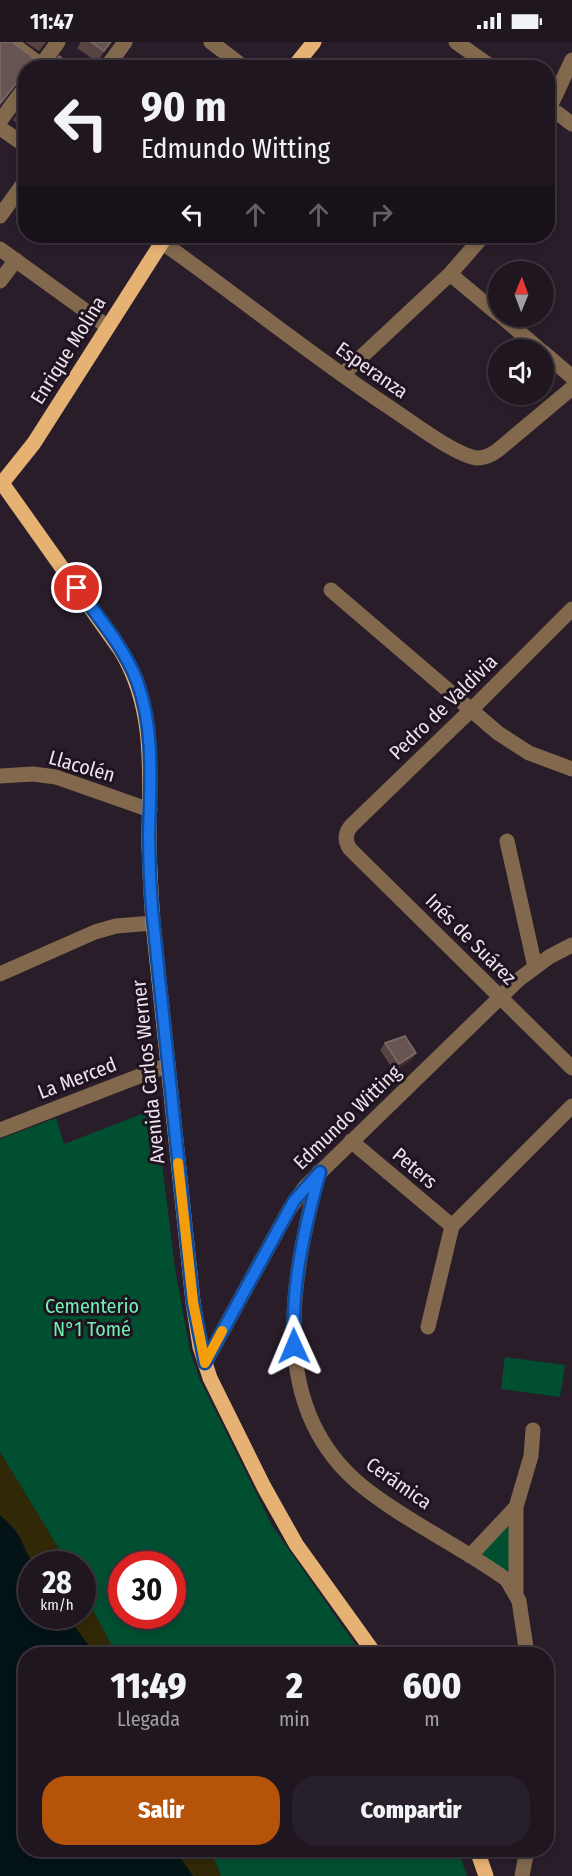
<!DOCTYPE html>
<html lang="es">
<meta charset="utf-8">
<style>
:root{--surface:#1f1620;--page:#271f29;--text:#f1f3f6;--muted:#a19fa5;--line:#3c353e;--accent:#b45309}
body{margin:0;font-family:"Fira Sans Condensed",sans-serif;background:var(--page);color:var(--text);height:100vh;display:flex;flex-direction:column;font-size:22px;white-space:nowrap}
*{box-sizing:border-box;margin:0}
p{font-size:20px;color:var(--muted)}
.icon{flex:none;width:33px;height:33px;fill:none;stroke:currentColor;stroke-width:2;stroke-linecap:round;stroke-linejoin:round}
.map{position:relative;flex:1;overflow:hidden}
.details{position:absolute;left:18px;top:1605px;width:536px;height:210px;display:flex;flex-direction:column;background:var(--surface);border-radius:24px;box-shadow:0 3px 9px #0003,0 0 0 2px var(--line)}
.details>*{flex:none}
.hud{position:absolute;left:18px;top:18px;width:537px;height:183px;border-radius:24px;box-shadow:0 3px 9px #0003,0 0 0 2px var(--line);background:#1f1620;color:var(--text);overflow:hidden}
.needle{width:39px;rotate:1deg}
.buttons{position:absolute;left:488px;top:219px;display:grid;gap:12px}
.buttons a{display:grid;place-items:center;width:66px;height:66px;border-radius:50%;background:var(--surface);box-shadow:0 3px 9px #0003,0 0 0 2px var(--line);font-size:30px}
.speed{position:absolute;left:18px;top:1509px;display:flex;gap:12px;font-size:30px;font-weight:700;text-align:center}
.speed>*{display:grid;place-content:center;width:78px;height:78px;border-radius:50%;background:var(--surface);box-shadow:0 3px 9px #0003,0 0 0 2px var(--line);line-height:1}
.speed small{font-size:15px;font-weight:400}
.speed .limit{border:9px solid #d22;background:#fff;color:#111}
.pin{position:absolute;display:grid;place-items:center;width:51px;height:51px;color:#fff;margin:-26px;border:3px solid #fff;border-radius:50%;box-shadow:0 2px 6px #0007}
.me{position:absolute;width:66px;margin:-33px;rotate:359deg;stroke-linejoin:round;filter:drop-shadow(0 0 4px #0008)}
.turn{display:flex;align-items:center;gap:21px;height:126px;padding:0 24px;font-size:27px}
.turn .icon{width:78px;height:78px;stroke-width:2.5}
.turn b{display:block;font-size:42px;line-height:51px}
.lanes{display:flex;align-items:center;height:57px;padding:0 24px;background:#0003;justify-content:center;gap:30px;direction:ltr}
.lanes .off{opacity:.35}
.eta{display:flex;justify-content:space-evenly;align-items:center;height:102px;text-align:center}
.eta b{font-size:36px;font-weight:800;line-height:42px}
.primary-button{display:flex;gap:12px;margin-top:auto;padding:12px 24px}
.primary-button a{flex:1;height:69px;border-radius:24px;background:var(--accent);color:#fff;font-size:24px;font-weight:800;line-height:69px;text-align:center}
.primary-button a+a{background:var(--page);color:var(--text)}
.status{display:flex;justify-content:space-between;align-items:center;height:42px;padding:0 30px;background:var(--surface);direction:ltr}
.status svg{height:16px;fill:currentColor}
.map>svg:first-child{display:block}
</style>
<div class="status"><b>11:47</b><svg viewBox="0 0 49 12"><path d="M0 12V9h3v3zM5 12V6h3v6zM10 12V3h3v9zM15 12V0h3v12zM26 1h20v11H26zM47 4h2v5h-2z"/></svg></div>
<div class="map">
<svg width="572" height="1834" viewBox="0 0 572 1834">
<rect width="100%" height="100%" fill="#291d2a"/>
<!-- green -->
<path fill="#004f31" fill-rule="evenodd" d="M155 1067 175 1227 190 1309 200 1338 273 1485 362 1612H116L83 1550 82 1522H68L0 1410V1097L56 1076 64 1102ZM122 1522H172V1574H122Z
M505 1315 565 1323 560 1355 501 1347Z
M509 1478 512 1531 478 1513Z
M210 1808H458L467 1834H221Z"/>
<!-- sand -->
<path fill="#312807" d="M0 1410 68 1522H35L27 1513 21 1497 0 1473Z
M83 1550 116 1612H95L68 1577 67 1574H82Z
M175 1808H210L221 1834H193Z"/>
<!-- water -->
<path fill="#041316" d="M0 1473C8 1481 15 1486 20 1496 25 1506 27 1514 35 1522H32V1574H67L95 1612H26V1808H175L193 1834H0Z"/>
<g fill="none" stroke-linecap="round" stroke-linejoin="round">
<!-- minor -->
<path stroke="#82694d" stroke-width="15" d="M10 0 41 23
M211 0 245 26
M456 0 493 26
M39 26 58 0
M106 26 125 0
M548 64 572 82
M548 69 572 18
M0 79 26 44
M0 86 26 104
M0 174 26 138
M153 194C232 249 306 310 386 363 409 378 448 408 472 415 482 418 490 414 498 408L572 346
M0 207 108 285
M450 232 498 272
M0 239 16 218
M501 274 540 308
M543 310 572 335
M342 333 450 232 483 194
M331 548 498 691 529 711 572 727
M572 567 471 668 352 783C345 790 344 798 350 807L572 1026
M0 734 33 732 56 735 150 768
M507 799 535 925
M0 932 95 890 116 884 153 881
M0 1088 168 1023
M351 1099 452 1184
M319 1130C292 1235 265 1365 362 1444 394 1470 434 1491 469 1513 482 1521 495 1529 507 1538L519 1559 527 1612
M428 1285 452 1184 572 1064
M205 1321 289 1168 305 1145 518 938 549 915 572 903
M470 1514 516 1465
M516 1552V1465L531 1414 533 1388
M522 1834 527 1808"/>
<!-- major -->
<path stroke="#e6b274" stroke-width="15" d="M293 26 314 0
M166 194 34 401 2 441 121 609C155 666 150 729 149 793 149 822 151 851 153 881L193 1260 200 1305 210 1336 264 1445 296 1502 375 1612
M477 1808 486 1834"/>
</g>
<!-- wall -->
<path fill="#584440" d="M25 0H46L39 9Z
M81 0H111L97 20 77 6Z
M26 60V87L13 78Z
M385 1001 416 1011 411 1018 394 1029 380 1008Z"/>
<!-- shaded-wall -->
<path fill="#3f2d2f" d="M24 29H26V35L18 38Z
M416 1011 411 1018 394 1029 399 1022Z"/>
<!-- building -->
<path fill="#685552" stroke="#7c6b6a" stroke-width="1.5" d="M0 0H12L36 18 40 25 48 26H26V29L0 62Z
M91 0H111L104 9Z
M59 14 76 26H50Z
M150 17 161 26H144Z
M26 60V73L19 69Z
M405 994 416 1011 399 1022 385 1001Z"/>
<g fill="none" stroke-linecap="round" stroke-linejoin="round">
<defs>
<path id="route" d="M77 546C98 575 124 605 137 639 155 688 150 742 149 794 149 818 150 843 152 867L193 1260 205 1321 294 1159 320 1130C304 1187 291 1245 294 1304"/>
</defs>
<!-- route casing -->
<use href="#route" stroke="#114b97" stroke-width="15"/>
<!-- route -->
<use href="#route" stroke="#1a73e8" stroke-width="10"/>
<!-- slow -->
<path stroke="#f59e0b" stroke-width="10" d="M178 1121 193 1260 205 1321 222 1289"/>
</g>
<g text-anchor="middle" stroke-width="6" stroke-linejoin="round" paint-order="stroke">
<!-- street labels -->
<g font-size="20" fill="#ebe2eb" stroke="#1f1320">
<text transform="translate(68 308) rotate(-58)" y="7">Enrique Molina</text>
<text transform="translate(372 328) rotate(35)" y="7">Esperanza</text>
<text transform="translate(443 665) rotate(-44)" y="7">Pedro de Valdivia</text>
<text transform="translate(82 724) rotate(16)" y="7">Llacolén</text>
<text transform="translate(471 897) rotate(45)" y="7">Inés de Suárez</text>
<text transform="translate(148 1030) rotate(-96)" y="7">Avenida Carlos Werner</text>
<text transform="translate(77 1036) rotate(-21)" y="7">La Merced</text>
<text transform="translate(347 1075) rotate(-44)" y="7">Edmundo Witting</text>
<text transform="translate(415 1126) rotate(40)" y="7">Peters</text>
<text transform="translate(399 1441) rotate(35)" y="7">Cerámica</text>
</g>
<!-- park labels -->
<g font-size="20" fill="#6ff1b2" stroke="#1f1320">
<text x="92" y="1271">Cementerio<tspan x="92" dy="23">N°1 Tomé</tspan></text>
</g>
</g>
</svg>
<div class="buttons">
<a><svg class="needle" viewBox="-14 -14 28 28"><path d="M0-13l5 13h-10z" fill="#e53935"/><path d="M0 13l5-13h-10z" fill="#a19fa5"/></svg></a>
<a><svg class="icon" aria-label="sound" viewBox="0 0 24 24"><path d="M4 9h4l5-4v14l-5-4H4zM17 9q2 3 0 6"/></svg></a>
</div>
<div class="speed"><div>28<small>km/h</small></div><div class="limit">30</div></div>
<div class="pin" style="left:77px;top:546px;background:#d93025"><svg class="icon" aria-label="arrive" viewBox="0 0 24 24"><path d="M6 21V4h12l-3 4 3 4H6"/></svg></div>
<svg class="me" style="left:294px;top:1304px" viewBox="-20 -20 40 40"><path d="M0-17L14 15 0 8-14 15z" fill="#1a73e8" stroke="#fff" stroke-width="4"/></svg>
<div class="hud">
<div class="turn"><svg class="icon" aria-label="left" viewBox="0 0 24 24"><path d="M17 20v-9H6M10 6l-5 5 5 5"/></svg><div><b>90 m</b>Edmundo Witting</div></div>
<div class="lanes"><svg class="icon" aria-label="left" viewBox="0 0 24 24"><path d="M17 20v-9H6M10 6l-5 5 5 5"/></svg><svg class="icon off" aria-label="ahead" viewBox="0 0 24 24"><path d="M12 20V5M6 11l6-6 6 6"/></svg><svg class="icon off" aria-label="ahead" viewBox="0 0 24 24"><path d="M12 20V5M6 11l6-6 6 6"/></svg><svg class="icon off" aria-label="right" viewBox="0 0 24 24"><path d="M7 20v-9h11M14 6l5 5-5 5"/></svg></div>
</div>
<section class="details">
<div class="eta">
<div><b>11:49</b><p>Llegada</p></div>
<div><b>2</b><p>min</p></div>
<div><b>600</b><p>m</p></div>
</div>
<div class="primary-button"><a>Salir</a><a>Compartir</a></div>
</section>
</div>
